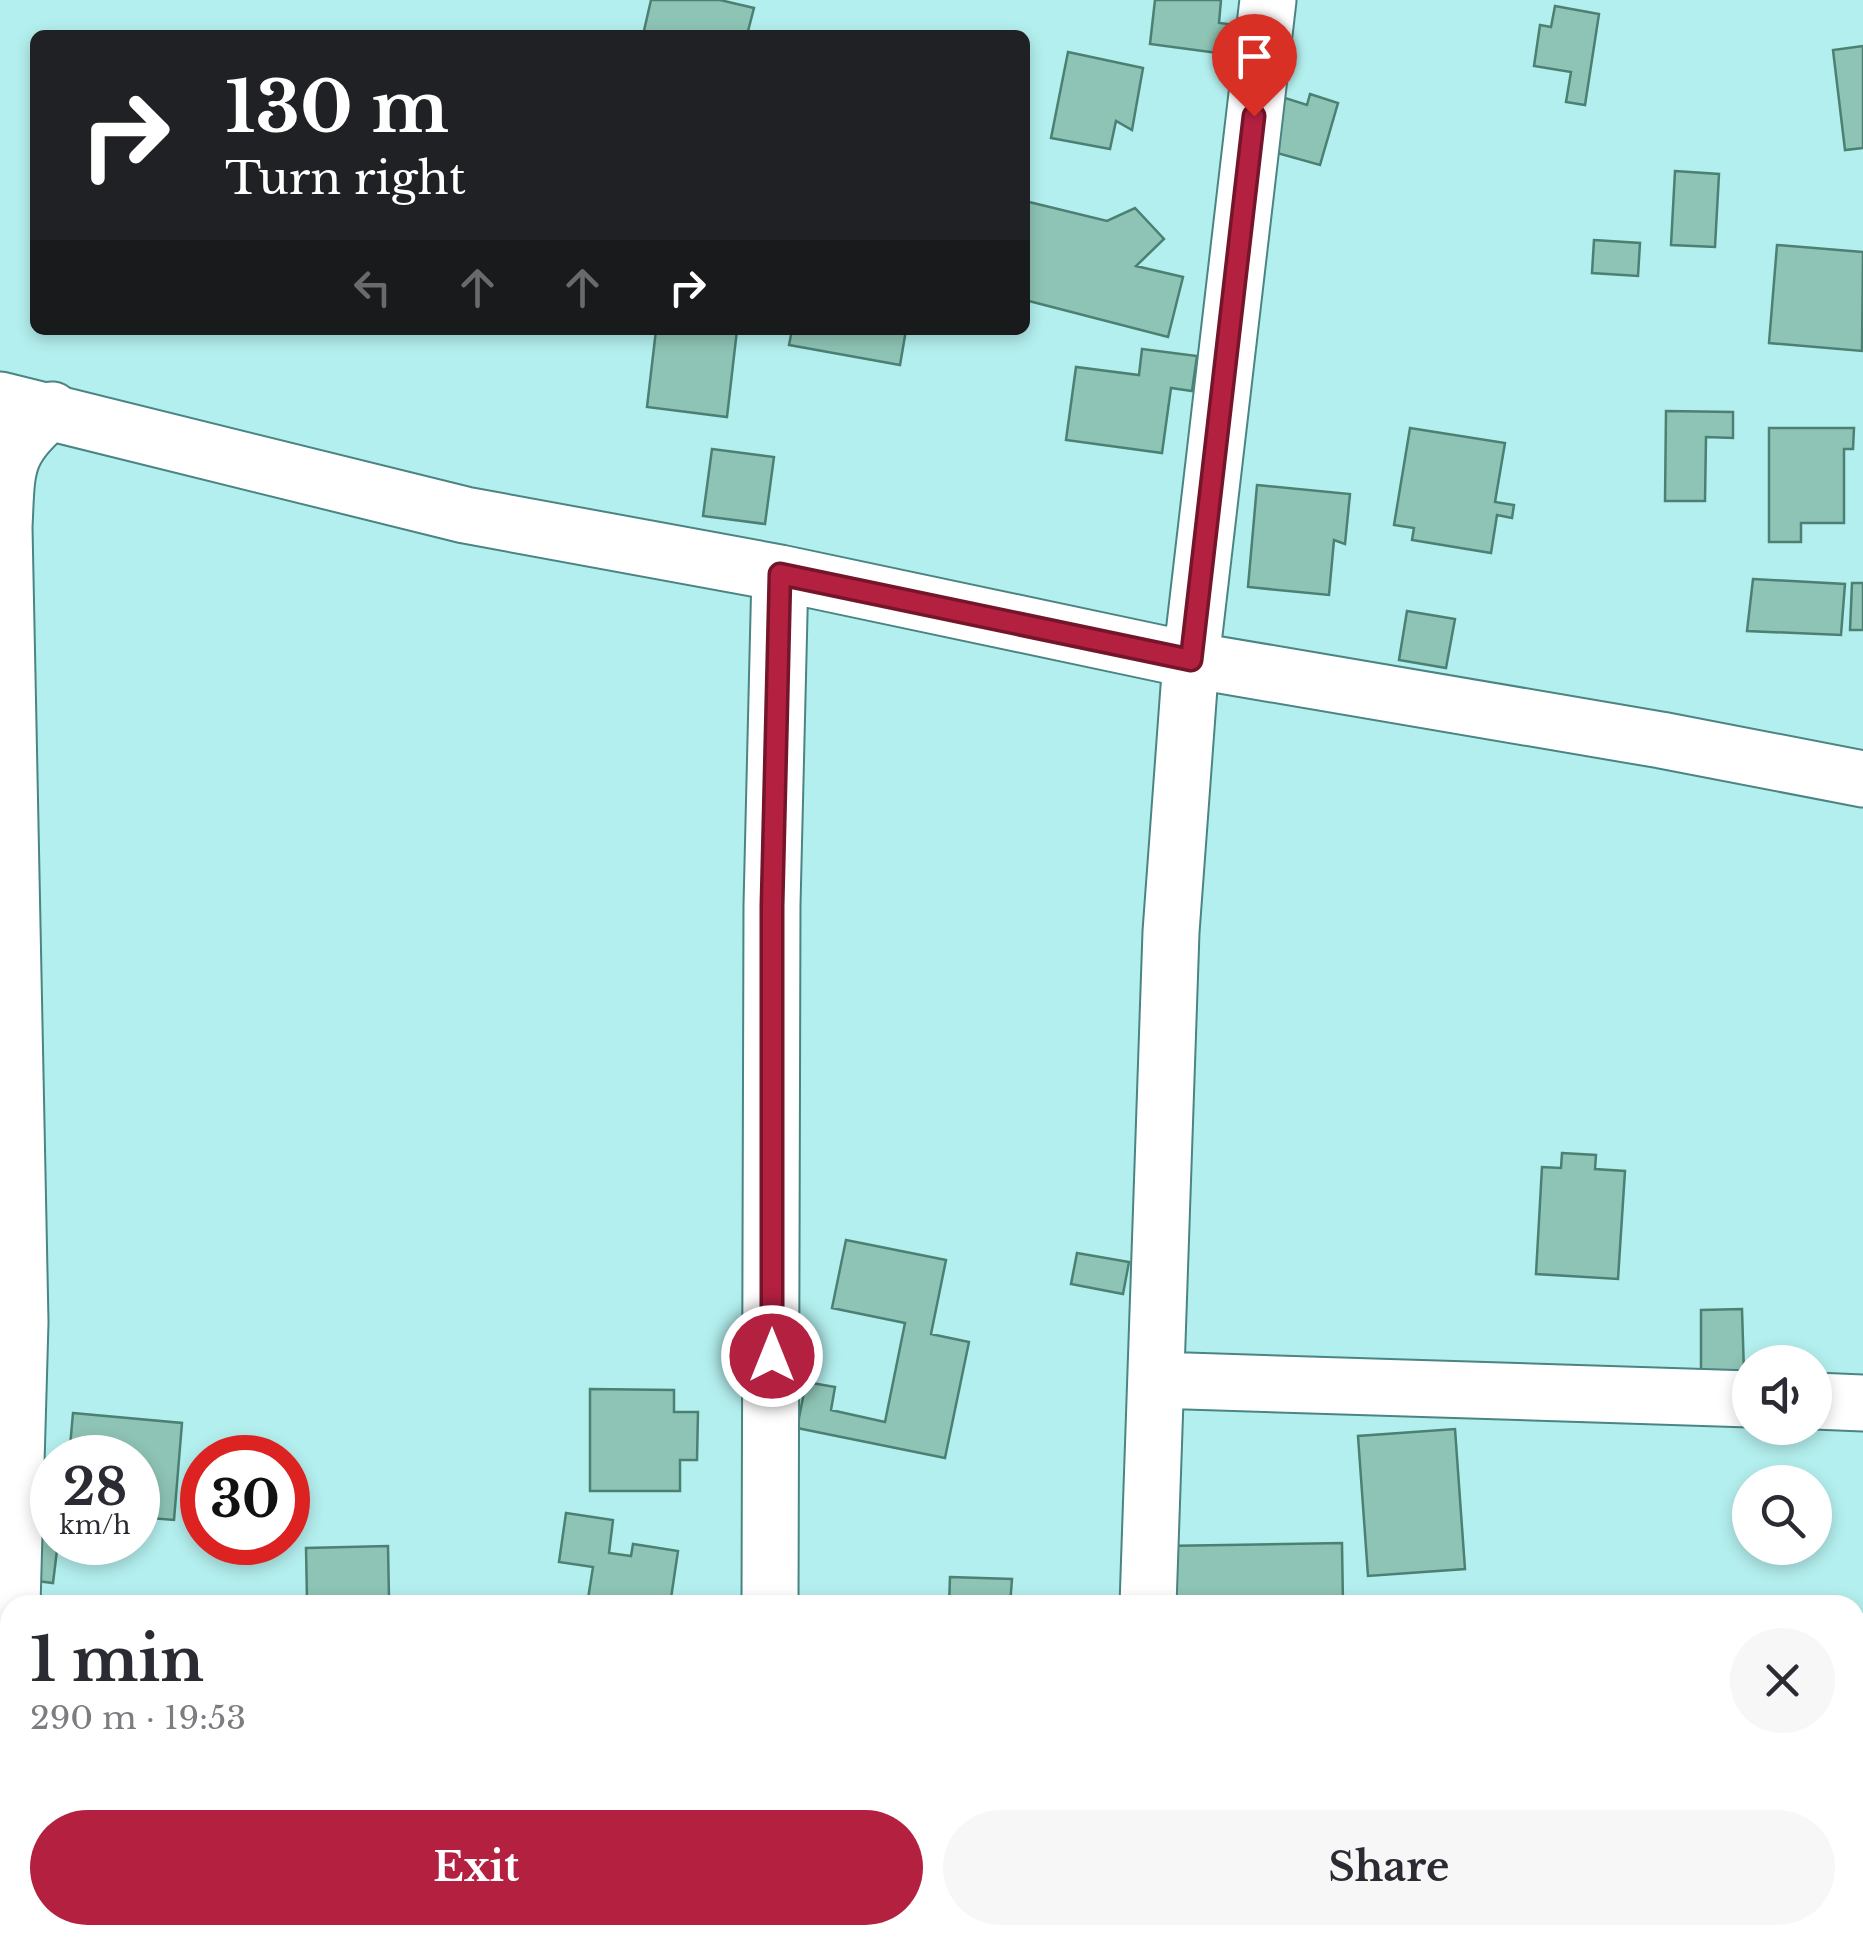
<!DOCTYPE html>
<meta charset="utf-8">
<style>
:root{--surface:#fff;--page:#f7f7f7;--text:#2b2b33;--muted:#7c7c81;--accent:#b32040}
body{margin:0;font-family:"Libre Baskerville",serif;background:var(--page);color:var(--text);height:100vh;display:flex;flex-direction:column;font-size:38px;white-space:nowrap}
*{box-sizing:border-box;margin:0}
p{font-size:32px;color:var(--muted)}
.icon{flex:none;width:55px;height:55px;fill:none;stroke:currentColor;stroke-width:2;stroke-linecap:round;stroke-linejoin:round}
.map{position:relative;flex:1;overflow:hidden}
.panel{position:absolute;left:0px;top:1595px;width:1865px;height:350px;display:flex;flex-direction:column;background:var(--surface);border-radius:30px 30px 0 0;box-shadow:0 5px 15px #0003}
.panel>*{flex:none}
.guide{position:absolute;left:30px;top:30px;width:1000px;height:305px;border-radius:15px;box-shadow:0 5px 15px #0003;background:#202124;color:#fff;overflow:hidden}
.tools{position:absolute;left:1732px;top:1345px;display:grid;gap:20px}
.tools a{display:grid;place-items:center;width:100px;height:100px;border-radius:50%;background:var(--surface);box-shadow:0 5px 15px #0003;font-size:50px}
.speed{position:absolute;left:30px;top:1435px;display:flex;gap:20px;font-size:50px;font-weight:700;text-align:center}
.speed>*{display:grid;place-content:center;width:130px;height:130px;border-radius:50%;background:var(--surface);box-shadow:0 5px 15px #0003;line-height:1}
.speed small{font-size:25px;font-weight:400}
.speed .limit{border:15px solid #d22;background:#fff;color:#111}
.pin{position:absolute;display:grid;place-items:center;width:85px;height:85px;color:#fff;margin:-102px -42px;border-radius:50% 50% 50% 0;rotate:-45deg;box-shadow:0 0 10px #0007}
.pin .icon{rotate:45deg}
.me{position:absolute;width:110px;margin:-55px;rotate:0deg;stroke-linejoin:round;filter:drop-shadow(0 0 8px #0008)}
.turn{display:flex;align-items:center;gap:35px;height:210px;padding:0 30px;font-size:45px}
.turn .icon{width:130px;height:130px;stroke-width:2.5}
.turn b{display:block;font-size:70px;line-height:85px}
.lanes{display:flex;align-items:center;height:95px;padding:0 30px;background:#0003;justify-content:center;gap:50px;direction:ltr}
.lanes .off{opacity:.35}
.round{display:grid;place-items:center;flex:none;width:105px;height:105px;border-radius:52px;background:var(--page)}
.headline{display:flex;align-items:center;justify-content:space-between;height:170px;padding:0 30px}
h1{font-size:60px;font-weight:700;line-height:75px}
.primary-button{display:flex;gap:20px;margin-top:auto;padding:20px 30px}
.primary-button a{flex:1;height:115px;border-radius:60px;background:var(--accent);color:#fff;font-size:40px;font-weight:700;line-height:115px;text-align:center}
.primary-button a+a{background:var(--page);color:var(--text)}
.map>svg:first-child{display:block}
</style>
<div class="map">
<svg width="1863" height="1945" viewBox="0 0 1863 1945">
<rect width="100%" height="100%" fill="#b3efee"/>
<!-- building -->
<path fill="#8ec4b5" stroke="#4b8072" stroke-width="2.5" d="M651 0H720L754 8 747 35H643Z
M1155 0H1221L1219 23 1237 25 1233 55 1150 44Z
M1555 6 1599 14 1585 105 1566 102 1571 72 1534 66 1540 25 1551 27Z
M1863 46V148L1845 150 1833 50Z
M1068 52 1143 68 1132 130 1116 121 1110 149 1051 138Z
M1310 94 1338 103 1320 165 1263 149 1279 96 1307 105Z
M1675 171 1719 174 1715 247 1671 245Z
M1025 201 1107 221 1135 208 1164 239 1136 266 1183 277 1168 337 1025 300Z
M1594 240 1640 243 1638 276 1592 273Z
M1777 245 1863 252 1862 351 1769 343Z
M656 330H737L727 417 647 407Z
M792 330H906L900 365 789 345Z
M1142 349 1197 356 1192 391 1171 388 1162 453 1066 440 1076 367 1139 375Z
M1666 411 1733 412V438L1706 437 1705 501H1665Z
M1410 428 1505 443 1495 502 1514 505 1512 518 1497 515 1491 553 1412 540 1414 528 1394 525Z
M1769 428H1854L1853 449H1844V523H1801V542H1769Z
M712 449 774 457 765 524 703 516Z
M1257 485 1350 494 1345 544 1334 540 1329 595 1248 587Z
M1753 579 1845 584 1841 635 1747 631Z
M1852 583H1863V630H1850Z
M1407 611 1455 619 1446 668 1399 660Z
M1562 1153 1596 1155 1595 1169 1625 1171 1618 1279 1536 1274 1542 1167 1561 1168Z
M846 1240 946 1260 931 1334 969 1342 945 1458 797 1428 806 1382 835 1387 831 1410 885 1422 905 1323 832 1308Z
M1077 1253 1129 1262 1123 1294 1071 1284Z
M1742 1309 1744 1373 1701 1374V1310Z
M590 1389 674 1390V1412H698L697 1460H680V1491H590Z
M73 1413 182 1423 174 1520 138 1517V1458H69Z
M1455 1429 1465 1569 1368 1576 1358 1436Z
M566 1513 613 1520 609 1553 631 1556 633 1544 678 1551 670 1605H587L593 1567 559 1562Z
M29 1516 52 1519V1542H58L53 1583 21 1579Z
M1342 1543 1343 1605H1165L1163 1546Z
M388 1546 389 1598 307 1600 306 1548Z
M950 1577 1012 1579 1010 1605H949Z
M1855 1868 1863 1869V1945H1785L1786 1935H1855Z
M597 1935H690L689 1940 659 1939V1945H596Z
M827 1935H930L929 1945H826Z
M1705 1935H1769V1945H1705Z"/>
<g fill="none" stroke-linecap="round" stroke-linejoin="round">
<defs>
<path id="minor" d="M0 400 465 515 780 573 1191 660 1661 740 1863 779
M1156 1380 1750 1399
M1815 1401 1863 1403
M12 1605 20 1322 4 527C7 467 3 451 52 410
M770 1605 772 905 780 573
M1148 1605 1171 932 1191 660 1268 0
M1855 1670H1863
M0 1897 10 1653
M766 1945V1935
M1134 1945V1935"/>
</defs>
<!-- minor casing -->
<use href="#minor" stroke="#4a8483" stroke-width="59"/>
<!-- minor -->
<use href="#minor" stroke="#fff" stroke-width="55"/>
</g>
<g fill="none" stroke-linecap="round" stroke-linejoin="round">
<defs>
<path id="route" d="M772 1356V906L780 574 1191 660 1254 116"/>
</defs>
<!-- route casing -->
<use href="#route" stroke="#74152a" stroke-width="25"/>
<!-- route -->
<use href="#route" stroke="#b32040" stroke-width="18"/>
</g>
</svg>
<div class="tools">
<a><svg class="icon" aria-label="sound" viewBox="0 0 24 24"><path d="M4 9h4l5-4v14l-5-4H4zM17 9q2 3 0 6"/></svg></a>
<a><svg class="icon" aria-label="search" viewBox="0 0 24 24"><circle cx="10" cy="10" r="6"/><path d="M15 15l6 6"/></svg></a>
</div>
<div class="speed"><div>28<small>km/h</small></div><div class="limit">30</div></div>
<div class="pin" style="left:1254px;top:116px;background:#d93025"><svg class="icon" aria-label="arrive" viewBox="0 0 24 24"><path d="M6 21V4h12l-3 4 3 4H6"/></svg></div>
<svg class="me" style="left:772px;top:1356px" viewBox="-20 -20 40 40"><circle r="17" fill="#b32040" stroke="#fff" stroke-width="3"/><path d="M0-11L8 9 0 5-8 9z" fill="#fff"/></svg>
<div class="guide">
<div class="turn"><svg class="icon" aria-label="right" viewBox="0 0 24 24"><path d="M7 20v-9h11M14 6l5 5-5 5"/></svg><div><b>130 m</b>Turn right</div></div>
<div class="lanes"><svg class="icon off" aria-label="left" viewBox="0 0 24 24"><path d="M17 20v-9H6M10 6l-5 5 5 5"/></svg><svg class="icon off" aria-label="ahead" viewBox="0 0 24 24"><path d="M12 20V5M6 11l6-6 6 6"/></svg><svg class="icon off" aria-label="ahead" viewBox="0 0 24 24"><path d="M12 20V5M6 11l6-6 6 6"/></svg><svg class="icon" aria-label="right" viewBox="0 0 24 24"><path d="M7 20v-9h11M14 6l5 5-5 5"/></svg></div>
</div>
<section class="panel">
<div class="headline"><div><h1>1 min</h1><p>290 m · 19:53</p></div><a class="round"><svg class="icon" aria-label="close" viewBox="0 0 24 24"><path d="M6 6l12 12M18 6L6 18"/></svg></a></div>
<div class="primary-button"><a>Exit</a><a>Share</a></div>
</section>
</div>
